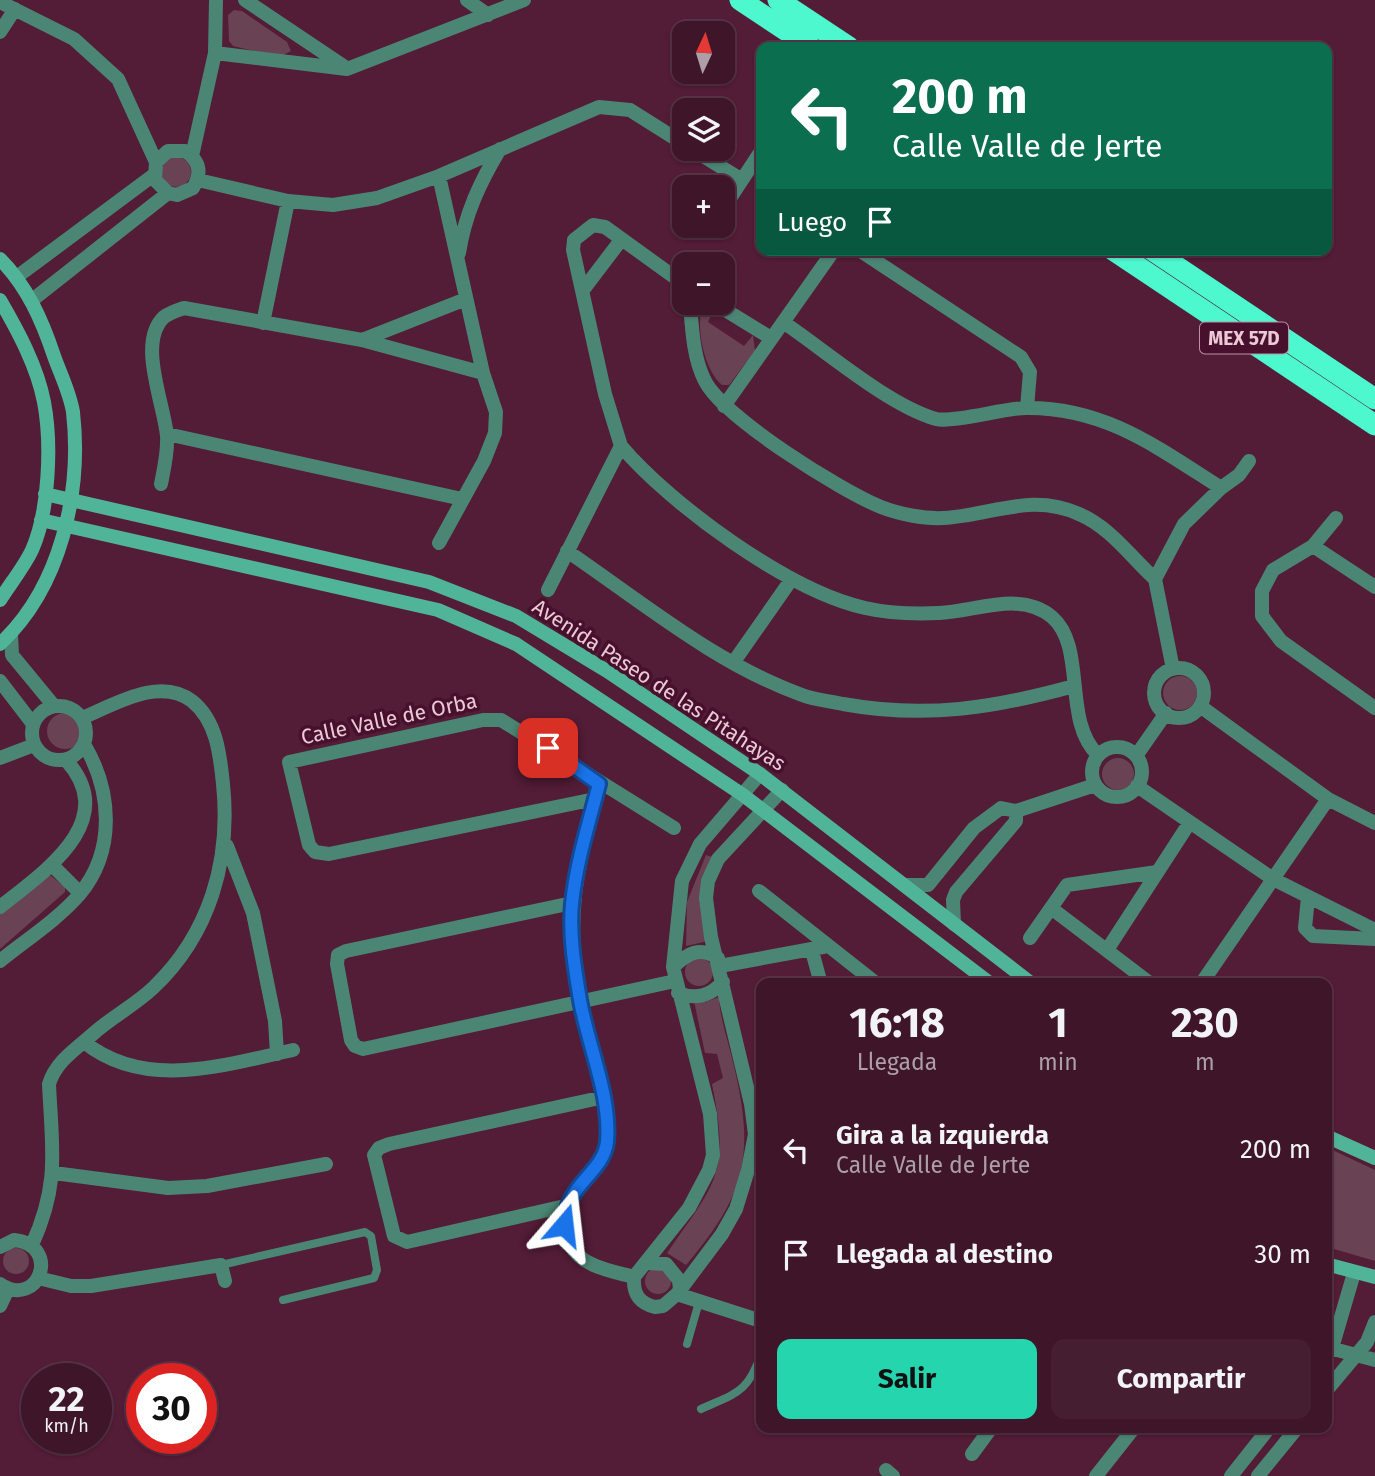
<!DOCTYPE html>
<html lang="es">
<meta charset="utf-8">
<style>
:root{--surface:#3e1529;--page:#451e31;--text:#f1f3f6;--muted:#ad9fa8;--line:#573446;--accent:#25d5ae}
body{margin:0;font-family:"Fira Sans",sans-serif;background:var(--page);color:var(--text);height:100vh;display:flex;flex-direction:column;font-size:26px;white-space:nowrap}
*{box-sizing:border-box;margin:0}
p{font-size:23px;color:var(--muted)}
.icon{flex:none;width:38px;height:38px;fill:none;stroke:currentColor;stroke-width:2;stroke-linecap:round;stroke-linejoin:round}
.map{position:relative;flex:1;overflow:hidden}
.sheet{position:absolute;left:756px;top:978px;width:576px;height:455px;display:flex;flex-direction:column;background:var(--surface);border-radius:14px;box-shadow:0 2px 5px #0004,0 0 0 2px var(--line)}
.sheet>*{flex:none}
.guide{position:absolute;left:756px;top:42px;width:576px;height:214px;border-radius:14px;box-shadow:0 2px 5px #0004,0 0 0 2px var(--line);background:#0b6e4f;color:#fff;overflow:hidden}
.needle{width:46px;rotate:4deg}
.fabs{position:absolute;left:672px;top:21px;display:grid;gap:14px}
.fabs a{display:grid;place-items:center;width:63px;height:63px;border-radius:14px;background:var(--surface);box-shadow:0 2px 5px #0004,0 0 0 2px var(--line);font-size:35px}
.speed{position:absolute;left:21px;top:1363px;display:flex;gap:14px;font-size:35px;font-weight:700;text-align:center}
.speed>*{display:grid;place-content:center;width:91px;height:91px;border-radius:50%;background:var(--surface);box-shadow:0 2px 5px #0004,0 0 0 2px var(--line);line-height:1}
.speed small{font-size:18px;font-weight:400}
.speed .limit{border:10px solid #d22;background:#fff;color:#111}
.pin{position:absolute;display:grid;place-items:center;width:60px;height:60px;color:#fff;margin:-30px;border-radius:14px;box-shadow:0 4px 10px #0006}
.me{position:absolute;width:77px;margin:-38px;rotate:17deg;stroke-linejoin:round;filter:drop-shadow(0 0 5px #0008)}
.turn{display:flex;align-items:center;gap:24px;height:147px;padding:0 21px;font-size:32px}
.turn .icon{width:91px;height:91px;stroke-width:2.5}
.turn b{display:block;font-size:49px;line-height:60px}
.then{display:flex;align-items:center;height:66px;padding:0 21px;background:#0003;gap:14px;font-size:26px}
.eta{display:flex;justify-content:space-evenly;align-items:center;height:119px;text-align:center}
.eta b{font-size:42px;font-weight:700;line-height:49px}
.action{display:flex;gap:14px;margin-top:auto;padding:14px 21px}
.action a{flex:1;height:80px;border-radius:14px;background:var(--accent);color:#111;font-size:28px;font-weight:700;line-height:80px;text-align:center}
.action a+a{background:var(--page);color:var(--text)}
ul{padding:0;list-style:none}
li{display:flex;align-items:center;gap:21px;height:105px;padding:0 21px}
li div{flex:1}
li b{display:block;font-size:26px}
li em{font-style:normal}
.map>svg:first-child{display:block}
</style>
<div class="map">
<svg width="1375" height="1476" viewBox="0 0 1375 1476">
<rect width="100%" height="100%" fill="#531c37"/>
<!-- green -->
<path fill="#694253" d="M234 10 242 11 287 42 291 51 279 57 233 46 229 41 228 15Z
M161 172a15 15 0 1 1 30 0a15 15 0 1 1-30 0Z
M707 308 714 309 708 322 744 346 753 335 755 351 729 385H722C705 370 697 334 701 311Z
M1163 693a17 17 0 1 1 34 0a17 17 0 1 1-34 0Z
M47 731a18 18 0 1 1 36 0a18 18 0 1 1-36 0Z
M1102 774a16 16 0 1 1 32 0a16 16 0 1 1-32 0Z
M706 855 712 857 708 941 686 946 687 902Z
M50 875 65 887V892L0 949V913Z
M685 972a14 14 0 1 1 28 0a14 14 0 1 1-28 0Z
M719 997C720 1020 729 1043 734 1066 755 1155 746 1195 686 1265L667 1253C717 1181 730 1174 712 1084L723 1078 717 1054 705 1053 694 1001 705 1002Z
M1326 1147 1375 1170V1261L1327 1247Z
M3 1261a13 13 0 1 1 26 0a13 13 0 1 1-26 0Z
M645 1281a13 13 0 1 1 26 0a13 13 0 1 1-26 0Z"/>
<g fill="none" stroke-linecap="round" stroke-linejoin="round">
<!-- lane -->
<path stroke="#4b8674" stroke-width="8" d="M221 1265 365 1232 371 1236 377 1270 374 1278 283 1300
M687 1344 699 1302
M701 1409C736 1393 748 1393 761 1354"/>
<!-- street -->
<path stroke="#4b8674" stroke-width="14" d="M245 0 345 67
M467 0 488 15
M0 2 74 39 118 79 156 162
M0 32 15 9
M215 53 347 69 524 0
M692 149 742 180
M192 156 215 53 216 0
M198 180 288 201 333 205 377 198 439 176 599 107 630 110 684 144
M723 209 761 151
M859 250 1021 357 1030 372 1027 408
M459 253C465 214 480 182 500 149
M18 276 155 174
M583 290 621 240
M31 301 168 193 177 195 193 188C202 173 200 161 185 151H168L156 162 155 180 168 193
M690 303C692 328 693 358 705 381 723 417 841 491 881 507 899 514 924 519 943 518 991 516 1030 492 1079 514 1110 527 1131 557 1155 579
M714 303 771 338
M783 322C826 351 888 405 936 419 953 423 1005 408 1026 408 1105 407 1158 448 1221 488
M263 323 288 201
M362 340 466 299
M724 406 834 250
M167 434 462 499
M621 446C671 505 789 591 865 608 887 613 916 614 939 613 975 612 1020 590 1052 617 1087 647 1062 721 1098 755
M161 484C164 468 168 453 167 436 164 403 137 342 164 317 169 313 178 310 184 308L362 340 483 373
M1336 518 1313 546 1273 570 1262 591V616L1281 641 1375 708
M439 543 484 461 495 433 496 412 483 373 439 176
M1313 546 1375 587
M567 551C642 602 716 664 802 695 815 700 830 701 843 704 926 719 994 708 1074 686
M548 590 621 446 605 394 573 250 574 240 593 225 605 227 684 284
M11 634 12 655 54 706
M733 663 791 580
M1154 693a25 25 0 1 1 50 0a25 25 0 1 1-50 0Z
M1173 669 1155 579 1184 524 1221 488 1239 475 1249 461
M0 681 33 724
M32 733a27 27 0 1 1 54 0a27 27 0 1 1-54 0Z
M1200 706 1328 799 1375 823
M1092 772a25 25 0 1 1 50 0a25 25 0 1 1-50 0Z
M1136 756 1166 713
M0 758 34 745
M1137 786 1273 879 1375 930
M597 792C576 870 565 920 580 1001 589 1047 605 1090 607 1136 609 1180 544 1191 570 1244 581 1267 612 1271 634 1277
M595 799 329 854 315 852 309 845 289 762 483 720H501L674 828
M227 846 253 913 275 1021 277 1054
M52 865 80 893
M906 885H928L974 828 1001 808 1016 811 1095 785
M759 891 877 984
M1308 897 1305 928 1313 936 1375 939
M572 903 346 951 338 955 337 964 351 1040 355 1046 363 1049 675 981
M0 907C45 871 121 821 66 760
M1051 908 1151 984
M954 924 953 900 956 892 1016 821V811
M1030 938 1067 885 1157 872
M1107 950 1190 822
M812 951 821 984
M0 961C26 940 57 920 79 895 116 851 112 791 84 744
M720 966 828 946
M673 967C688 953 700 946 718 958
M1201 984 1328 799
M678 993C696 1000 710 996 723 982
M84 1042C145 1091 224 1065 293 1050
M54 1173 168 1188 207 1186 326 1164
M565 1206 407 1242 394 1236 374 1155 379 1148 389 1144 604 1097
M32 1245C60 1183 52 1149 49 1084 56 1061 76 1049 94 1033 112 1017 135 1005 153 988 210 934 231 860 223 784 220 755 217 721 192 701 159 676 114 705 82 718
M0 1247 14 1240C62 1245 39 1310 0 1284
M646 1263 666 1264 679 1280 680 1290
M634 1277C633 1293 638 1303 655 1307L663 1306 677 1294 722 1234 736 1209 748 1170 755 1134 751 1104 711 937 706 898 708 881 718 859 782 790
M634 1277 689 1208 709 1170 713 1155 710 1114 673 967 682 881 700 844 760 774
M38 1278 71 1286H91L221 1265 225 1281
M677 1294 761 1321
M0 1306 8 1289
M1326 1347 1375 1360
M1326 1354 1332 1348 1354 1273
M1326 1391 1367 1342 1375 1322
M972 1454 991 1428
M886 1470 893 1476
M1096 1476 1134 1428
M1231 1476 1269 1428
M1258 1476 1297 1428"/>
<!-- secondary -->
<path stroke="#50b499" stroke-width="14" d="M0 259C27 286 42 320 54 356 60 373 70 393 73 412 82 492 61 587 0 644
M0 300C18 331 37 366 44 402 52 444 49 512 32 550 24 567 10 584 0 600
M45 494 429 582 516 616 607 671 760 774 1032 984
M41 520 438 610 516 644 743 795 991 984
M1326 1136 1375 1158
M1326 1264 1375 1277"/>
<!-- highway -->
<path stroke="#4ef8cf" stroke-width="21" d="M740 0 811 47
M778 0 849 47
M1113 250 1375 425
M1152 250 1375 399"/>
</g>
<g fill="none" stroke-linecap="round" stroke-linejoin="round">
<defs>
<path id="route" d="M548 748 599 784C589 823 576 863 572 904 569 935 575 970 580 1000 588 1046 611 1095 607 1142 603 1174 566 1183 564 1225"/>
</defs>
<!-- route casing -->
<use href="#route" stroke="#114b97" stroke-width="18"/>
<!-- route -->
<use href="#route" stroke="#1a73e8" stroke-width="12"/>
</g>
<g text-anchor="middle" stroke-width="7" stroke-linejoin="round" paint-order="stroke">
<!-- shield labels -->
<rect fill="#47112d" stroke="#ba92a3" stroke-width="2" x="1200" y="322.5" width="88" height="31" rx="5"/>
<g font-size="19" font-weight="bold" fill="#ecc9d6">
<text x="1244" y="345">MEX 57D</text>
</g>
<!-- street labels -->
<g font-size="21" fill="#ecc9d6" stroke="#47112d">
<text transform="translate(659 685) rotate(33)" y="7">Avenida Paseo de las Pitahayas</text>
<text transform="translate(389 719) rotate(-12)" y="7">Calle Valle de Orba</text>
</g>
</g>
</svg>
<div class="fabs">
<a><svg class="needle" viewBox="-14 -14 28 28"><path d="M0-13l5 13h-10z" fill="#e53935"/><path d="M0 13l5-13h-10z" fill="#ad9fa8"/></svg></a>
<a><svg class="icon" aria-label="layers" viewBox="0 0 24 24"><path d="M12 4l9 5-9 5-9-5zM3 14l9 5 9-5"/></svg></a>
<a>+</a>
<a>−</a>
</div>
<div class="speed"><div>22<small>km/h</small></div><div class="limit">30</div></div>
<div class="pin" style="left:548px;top:748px;background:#d93025"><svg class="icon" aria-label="arrive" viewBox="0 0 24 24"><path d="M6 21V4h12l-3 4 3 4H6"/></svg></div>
<svg class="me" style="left:564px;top:1225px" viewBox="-20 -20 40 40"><path d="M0-17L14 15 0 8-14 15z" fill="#1a73e8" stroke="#fff" stroke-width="4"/></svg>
<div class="guide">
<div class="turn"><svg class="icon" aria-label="left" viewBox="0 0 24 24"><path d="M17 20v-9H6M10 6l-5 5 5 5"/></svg><div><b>200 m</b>Calle Valle de Jerte</div></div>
<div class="then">Luego<svg class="icon" aria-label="arrive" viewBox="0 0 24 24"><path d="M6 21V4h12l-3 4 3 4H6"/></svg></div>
</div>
<section class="sheet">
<div class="eta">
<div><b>16:18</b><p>Llegada</p></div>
<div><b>1</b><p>min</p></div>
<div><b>230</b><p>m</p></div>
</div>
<ul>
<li><svg class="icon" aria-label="left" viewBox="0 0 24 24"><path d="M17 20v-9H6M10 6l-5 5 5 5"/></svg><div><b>Gira a la izquierda</b><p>Calle Valle de Jerte</p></div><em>200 m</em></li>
<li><svg class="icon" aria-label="arrive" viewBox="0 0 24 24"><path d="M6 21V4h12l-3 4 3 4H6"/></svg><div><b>Llegada al destino</b></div><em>30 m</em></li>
</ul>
<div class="action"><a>Salir</a><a>Compartir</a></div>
</section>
</div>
